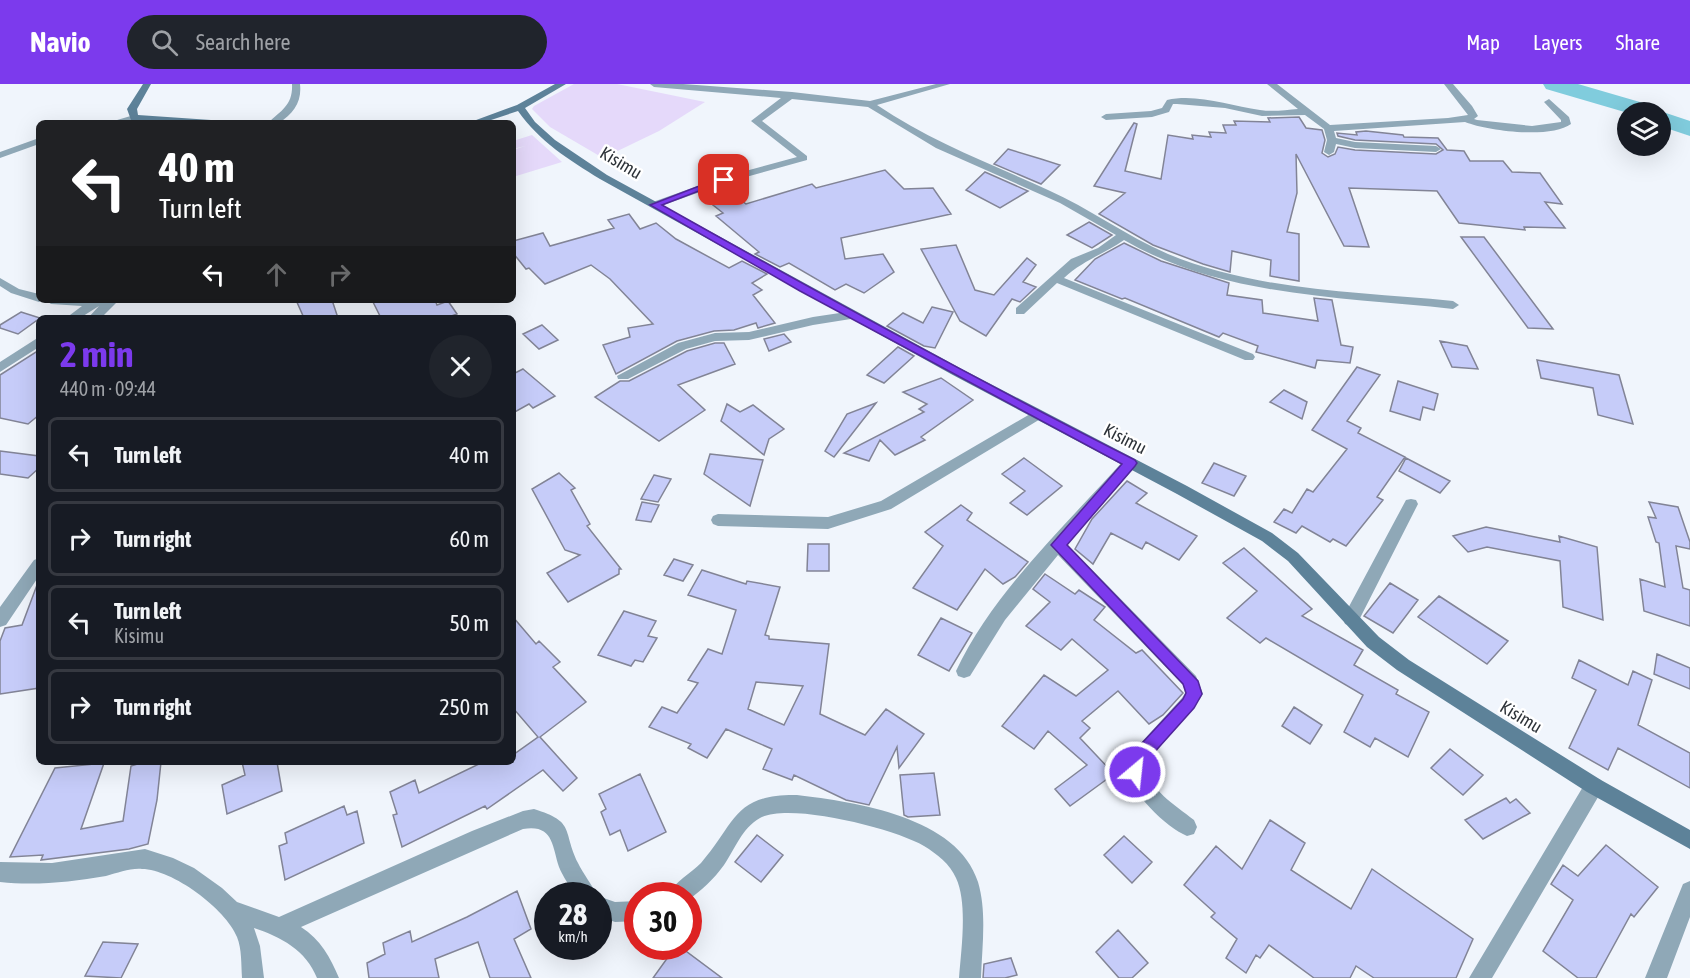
<!DOCTYPE html>
<meta charset="utf-8">
<style>
:root{--surface:#171b24;--page:#20242c;--text:#f1f3f6;--muted:#9ea1a6;--line:#363941;--accent:#7c3aed}
body{margin:0;font-family:"Asap Condensed",sans-serif;background:var(--page);color:var(--text);height:100vh;display:flex;flex-direction:column;font-size:22px;white-space:nowrap}
*{box-sizing:border-box;margin:0}
p{font-size:20px;color:var(--muted)}
.icon{flex:none;width:33px;height:33px;fill:none;stroke:currentColor;stroke-width:2;stroke-linecap:round;stroke-linejoin:round}
.map{position:relative;flex:1;overflow:hidden}
.drawer{position:absolute;left:36px;top:231px;width:480px;height:450px;display:flex;flex-direction:column;background:var(--surface);border-radius:9px;box-shadow:0 6px 24px #0002}
.drawer>*{flex:none}
.top-card{position:absolute;left:36px;top:36px;width:480px;height:183px;border-radius:9px;box-shadow:0 6px 24px #0002;background:#202124;color:#fff;overflow:hidden}
.buttons{position:absolute;left:1617px;top:18px;display:grid;gap:12px}
.buttons a{display:grid;place-items:center;width:54px;height:54px;border-radius:50%;background:var(--surface);box-shadow:0 6px 24px #0002;font-size:30px}
.speed{position:absolute;left:534px;top:798px;display:flex;gap:12px;font-size:30px;font-weight:700;text-align:center}
.speed>*{display:grid;place-content:center;width:78px;height:78px;border-radius:50%;background:var(--surface);box-shadow:0 6px 24px #0002;line-height:1}
.speed small{font-size:15px;font-weight:400}
.speed .limit{border:9px solid #d22;background:#fff;color:#111}
.pin{position:absolute;display:grid;place-items:center;width:51px;height:51px;color:#fff;margin:-26px;border-radius:12px;box-shadow:0 3px 9px #0006}
.me{position:absolute;width:66px;margin:-33px;rotate:28deg;stroke-linejoin:round;filter:drop-shadow(0 0 4px #0008)}
.turn{display:flex;align-items:center;gap:21px;height:126px;padding:0 24px;font-size:27px}
.turn .icon{width:78px;height:78px;stroke-width:2.5}
.turn b{display:block;font-size:42px;line-height:51px}
.lanes{display:flex;align-items:center;height:57px;padding:0 24px;background:#0003;justify-content:center;gap:30px;direction:ltr}
.lanes .off{opacity:.35}
.round{display:grid;place-items:center;flex:none;width:63px;height:63px;border-radius:32px;background:var(--page)}
.headline{display:flex;align-items:center;justify-content:space-between;height:102px;padding:0 24px}
h1{font-size:36px;font-weight:700;line-height:45px;color:var(--accent)}
ul{padding:0;list-style:none}
li{display:flex;align-items:center;gap:18px;height:75px;margin:0 12px 9px;padding:0 12px;border:3px solid var(--line);border-radius:9px}
li div{flex:1}
li b{display:block;font-size:22px}
li em{font-style:normal}
header{display:flex;align-items:center;gap:36px;box-sizing:border-box;height:84px;padding:0 30px;background:var(--accent);color:#fff}
header strong{font-size:28px}
nav{display:flex;gap:33px;margin-inline-start:auto;font-size:21px}
.search{width:420px;height:54px;background:var(--page);display:flex;align-items:center;gap:15px;box-sizing:border-box;padding:0 21px;border-radius:33px;color:var(--muted);font-size:22px}
.map>svg:first-child{display:block}
</style>
<header>
<strong>Navio</strong>
<div class="search"><svg class="icon" aria-label="search" viewBox="0 0 24 24"><circle cx="10" cy="10" r="6"/><path d="M15 15l6 6"/></svg>Search here</div>
<nav><a>Map</a><a>Layers</a><a>Share</a></nav>
</header>
<div class="map">
<svg width="1690" height="894" viewBox="0 0 1690 894">
<rect width="100%" height="100%" fill="#f0f5fc"/>
<!-- green -->
<path fill="#e5d9fa" d="M574 0H617L705 18 659 47 603 74 550 43 532 25 534 22Z
M532 51 562 78 513 93V66L525 62 513 65V57Z"/>
<g fill="none" stroke-linecap="round" stroke-linejoin="round">
<!-- river -->
<path fill="#80ccdd" fill-rule="evenodd" d="M1543 0H1578L1657 23 1660 27 1690 37V52L1660 42V28L1628 29 1546 5Z"/>
</g>
<!-- building -->
<path fill="#c6ccf9" stroke="#828496" stroke-width="1.5" fill-rule="evenodd" d="M1299 33 1306 44 1322 46 1325 56 1322 69 1328 73 1335 70 1338 63 1355 66 1436 70 1443 66 1436 60 1355 56 1338 52 1337 49 1357 51 1356 48 1366 47 1403 51 1404 53 1438 54 1447 66 1464 67 1470 77H1503L1512 88 1540 89 1562 120 1545 118 1565 144 1524 143 1525 146 1459 139 1437 107 1349 104 1369 163 1344 162 1296 70 1297 109 1287 148 1299 150V197L1270 192 1271 176 1232 167 1230 188 1203 180 1153 161 1099 130 1125 109 1094 102 1134 39 1137 40 1125 87 1161 95 1168 51 1193 55 1192 51 1211 53 1209 48 1226 49 1223 41H1236L1234 37 1270 38 1268 34Z
M1008 65 1041 75 1060 81 1041 100 994 80Z
M885 86 904 105 933 104 951 130 841 154 845 175 883 170 894 188 864 209 846 200 835 206 789 179 780 183 755 170 759 168 716 132 723 129 713 121 737 113 746 120 812 100 816 104Z
M985 88 1028 107 1000 124 966 106Z
M629 130 640 145 656 139 676 155 729 184 742 177 767 190 752 199 762 206 753 211 775 239 758 244 756 239 734 246 714 247 677 257 616 290 603 261 630 253 628 244 653 240 610 195 591 181 545 200 529 184 526 185 513 169V157L543 149 550 162 614 144 608 136Z
M1089 138 1112 151 1092 164 1067 151Z
M1461 153H1484L1553 245 1528 244Z
M1124 159 1161 177 1229 199 1227 211 1262 216 1263 229 1318 237 1314 214 1332 216 1341 261 1353 263 1350 279 1317 276 1315 284 1256 268 1258 262 1223 249 1219 253 1125 214 1122 215 1075 196 1095 175Z
M956 161 975 206 994 211 1027 174 1036 181 1023 198 1036 203 1020 218 1012 215 986 252 960 237 921 165Z
M296 216H332L338 234H304Z
M372 216H435L437 221 448 217 457 230 446 234H381Z
M932 223 953 228 935 264 924 262 887 242 903 229 923 239Z
M21 228 40 234 18 250 0 244V241Z
M542 241 558 256 539 265 523 250Z
M784 250 791 258 769 267 764 255Z
M1440 257 1467 262 1478 285 1452 283Z
M715 259H724L735 280 678 301 705 326 659 357 595 313 620 297H629L687 267Z
M898 263 914 272 884 299 867 291Z
M39 266V331L28 340 0 334V291Z
M1537 276 1619 291 1633 340 1598 331 1593 304 1541 294Z
M1357 283 1380 291 1347 337 1361 344 1358 349 1405 373 1377 413 1383 416 1346 462 1333 455 1330 458 1302 442 1296 449 1274 438 1284 425 1292 429 1307 405 1313 408 1347 365 1312 346Z
M523 285 555 312 533 324 529 320 513 329V290Z
M941 294 973 316 921 353 925 356 895 371 880 356 869 377 844 369 924 328 919 325 927 320 903 308Z
M1398 297 1438 310 1434 326 1423 323 1420 336 1390 327Z
M1284 306 1307 318 1302 335 1270 318Z
M876 319 834 373 825 367 847 330Z
M727 320 740 328 753 321 784 345 769 355 764 371 721 337Z
M0 367 39 372V384L28 394 0 390Z
M710 370 763 376 750 422 704 390Z
M1024 374 1062 402 1027 431 1010 419 1025 407 1002 390Z
M1406 374 1450 397 1440 409 1399 387Z
M1214 379 1246 392 1234 412 1202 399Z
M559 389 575 404 571 406 590 440 587 442 621 485H619V490L568 518 547 489 580 471 565 466 532 405Z
M654 391 671 395 658 418 641 415Z
M1127 397 1147 409 1136 419 1197 452 1179 476 1146 458 1142 465 1111 449 1093 480 1075 465 1092 435Z
M642 418 659 421 651 438 636 436Z
M1649 418 1678 423 1690 458V465L1676 462 1683 504 1690 506V542L1644 527 1640 495 1665 503 1659 459 1656 458 1648 433 1656 434Z
M961 421 972 429 967 436 1028 478 1015 493 1003 500 985 485 957 526 913 504 943 462 925 448Z
M1486 443 1560 458 1559 452 1597 463 1603 536 1563 523 1560 477 1487 463 1468 468 1453 452Z
M808 460H829V487H807Z
M1244 464 1312 525 1302 532 1363 566 1354 581 1398 606 1396 610 1429 628 1408 673 1375 654 1370 663 1344 648 1363 611 1266 554 1260 559 1227 534 1257 507 1223 479Z
M674 475 693 481 683 497 664 491Z
M702 486 746 500 747 497 780 503 765 551 769 552V555L829 560 820 630 865 651 886 625 924 650 899 684 897 663 869 721 846 716 794 691 792 696 763 685 772 665 726 645 707 674 688 664 691 660 649 643 662 623 677 629 698 599 688 596 708 565 722 570 736 526 688 511ZM756 598 803 602 784 641 748 625Z
M1045 490 1075 510 1079 506 1105 523 1094 536 1136 569 1142 566 1183 609 1163 631 1149 640 1118 607 1082 637 1090 644 1080 654 1114 690 1070 722 1055 705 1087 681 1048 647 1034 665 1002 642 1044 591 1076 612 1108 586 1072 555 1061 566 1026 542 1050 518 1033 505Z
M1390 499 1418 516 1393 549 1364 532Z
M37 501 39 502V604L0 610V557L5 544 22 541Z
M1439 512 1508 557 1487 580 1418 533Z
M624 527 656 537 648 552 657 554 643 578 635 576 631 582 598 571Z
M513 533 536 560 539 557 560 578 553 583 586 618 540 653 577 694 563 707 543 686 487 725 485 722 402 763 393 731 397 730 390 708 415 696 419 709 483 678H513V671L538 653 513 624Z
M941 534 972 549 949 587 918 571Z
M1657 570 1690 584V605L1654 590Z
M1579 576 1628 601 1633 587 1652 596 1638 641 1690 669V704L1618 664 1608 686 1569 664 1596 606 1572 594Z
M1294 623 1322 641 1310 660 1282 642Z
M1450 665 1483 691 1463 711 1431 684Z
M144 678H161L157 716 148 760 129 765 41 776 43 771 10 773 55 684 104 679 81 745 123 737 131 682Z
M242 678H277L282 707 227 730 222 701 245 691Z
M934 689 940 731 908 733 904 731 900 691Z
M640 690 666 748 628 767 620 746 610 751 601 728 606 725 599 710Z
M1506 714 1510 719 1516 715 1530 729 1483 755 1465 736Z
M344 722 347 731 357 727 364 759 285 796 279 762 287 759 285 749Z
M1270 736 1305 759 1291 786 1351 825 1372 785 1473 855 1456 894H1374L1356 882 1350 894H1314L1269 861 1260 874 1256 871 1246 889 1226 874 1237 855 1211 833 1215 829 1184 801 1216 762 1242 785Z
M757 751 783 771 761 798 735 778Z
M1124 752 1152 778 1132 799 1104 771Z
M1606 761 1658 803 1634 833 1631 830 1596 894H1578L1543 867 1573 816 1551 800 1563 781 1578 792Z
M517 807 531 845 514 855 531 894H490L478 858 435 875 439 894H369L367 879 385 870 383 859 410 847 412 858 467 833Z
M1118 846 1148 879 1132 894H1119L1096 868Z
M103 858 138 860 121 894 85 892Z
M676 862H679L722 894H653Z
M1011 874 1017 891 1005 894H983L984 880Z"/>
<g fill="none" stroke-linecap="round" stroke-linejoin="round">
<!-- street -->
<path fill="#8fa8b7" fill-rule="evenodd" d="M292 0H300C302 18 294 29 279 39H268C282 26 293 21 292 0Z
M650 0H683L792 8 870 17 936 0H950L877 21C930 57 989 79 1048 106 1089 124 1126 152 1168 170 1257 207 1358 208 1453 217L1459 221 1453 225C1343 213 1222 213 1124 156 1104 170 1082 177 1064 194L1253 270 1255 273 1253 276H1245L1057 199 1024 230H1016V224L1071 175 1098 164 1116 151 1060 119 936 64 868 23 792 15 762 37 807 72V76L728 98 658 123H650V119L720 94 797 73 751 37 781 14 654 3Z
M1267 0H1277L1330 41 1448 34 1468 31 1444 0H1453L1472 22 1478 32 1474 35 1477 36 1532 42 1561 38V36L1544 18 1549 15 1569 33 1571 40C1551 55 1488 47 1465 38L1334 47 1336 54 1355 58 1436 62 1441 65 1436 68 1355 64 1336 60 1334 68 1329 71 1324 68 1327 56 1324 45 1305 31 1262 32 1225 24 1177 20H1173L1169 28 1152 33 1106 36 1101 33 1106 30 1151 27 1162 24 1167 16C1197 9 1230 22 1260 26 1272 28 1286 26 1298 25Z
M134 31 139 34 137 36 107 39Z
M39 54V60L0 74V68Z
M0 194 19 205 39 210V216H44L39 218 11 209 0 202Z
M45 216H119L101 234H88L99 222 80 234H66L82 222 51 220Z
M853 227 859 231 857 234 813 241 749 256 715 257 686 265 628 295H618L617 292 678 259 715 249 749 248 813 233Z
M39 253V263L0 288V278Z
M1037 326 1042 328 1044 331 1042 334 891 425 828 445 718 442 713 440 711 436 713 432 718 430 828 433 881 417Z
M1130 374 1137 379 1135 383 1067 460 1196 592 1203 610 1200 615 1145 680C1149 706 1175 721 1194 736L1197 743 1194 750 1187 752C1165 743 1117 698 1129 672L1182 614 1185 609 1183 601 1058 471 1005 536 970 592 964 594 958 592 956 587C993 508 1067 440 1125 375Z
M1411 415 1416 416 1418 420 1357 540 1351 542 1345 540 1343 535 1345 530 1406 416Z
M39 474V492L6 541 0 543V523L34 476Z
M1594 693 1601 696 1603 702 1601 708 1492 894H1469L1587 696Z
M797 711C856 718 958 733 978 798 987 828 982 863 981 894H959C961 867 968 819 956 794 950 780 937 770 924 762 895 745 790 718 760 734 742 744 735 765 724 781 714 795 702 806 688 816V812H668C674 798 691 789 701 779 736 739 733 710 797 711Z
M534 725C576 738 562 746 578 779 583 790 592 800 597 812H575C570 802 563 793 559 783 552 761 553 740 523 745L301 843C321 856 330 873 339 894H317C306 866 281 853 254 844L260 862 264 894H242C241 881 242 865 237 853 226 825 172 785 142 785 130 784 118 789 106 792 71 798 35 802 0 798V778L52 779 145 765 173 774 194 784 222 804 237 818 279 833 472 747 523 727Z
M1690 797V833L1667 894H1645L1683 800Z
M598 812 615 818 638 817V837L615 838 598 832Z"/>
<!-- secondary -->
<path fill="#5d8299" fill-rule="evenodd" d="M143 0H151L137 25 138 31 211 36 216 39 131 36 127 25Z
M555 0H566L525 24 535 38 555 56 607 91 960 284 1187 402 1272 449 1298 469 1379 553 1409 576 1601 696 1690 746V765L1587 708 1397 586 1367 563 1288 477 1262 457 1177 410 951 290 600 95C569 76 539 57 518 27L482 39H468L517 21Z"/>
</g>
<!-- route -->
<path fill="#7c3aed" stroke="#51269a" stroke-width="1.5" d="M720 94 728 96 662 121C818 209 975 295 1135 376L1137 379 1135 382 1067 461 1198 597 1202 610 1194 624 1143 681 1141 693 1135 696 1129 693 1126 678 1129 673 1183 615 1186 609 1183 600 1051 461 1122 380 800 207 650 121Z"/>
<g text-anchor="middle" stroke-width="5" stroke-linejoin="round" paint-order="stroke">
<!-- street labels -->
<g font-size="18" fill="#2e3339" stroke="#fff">
<text transform="translate(621 79) rotate(31)" y="6">Kisimu</text>
<text transform="translate(1125 355) rotate(27)" y="6">Kisimu</text>
<text transform="translate(1521 633) rotate(31)" y="6">Kisimu</text>
</g>
</g>
</svg>
<div class="buttons">
<a><svg class="icon" aria-label="layers" viewBox="0 0 24 24"><path d="M12 4l9 5-9 5-9-5zM3 14l9 5 9-5"/></svg></a>
</div>
<div class="speed"><div>28<small>km/h</small></div><div class="limit">30</div></div>
<div class="pin" style="left:724px;top:96px;background:#d93025"><svg class="icon" aria-label="arrive" viewBox="0 0 24 24"><path d="M6 21V4h12l-3 4 3 4H6"/></svg></div>
<svg class="me" style="left:1135px;top:688px" viewBox="-20 -20 40 40"><circle r="17" fill="#7c3aed" stroke="#fff" stroke-width="3"/><path d="M0-11L8 9 0 5-8 9z" fill="#fff"/></svg>
<div class="top-card">
<div class="turn"><svg class="icon" aria-label="left" viewBox="0 0 24 24"><path d="M17 20v-9H6M10 6l-5 5 5 5"/></svg><div><b>40 m</b>Turn left</div></div>
<div class="lanes"><svg class="icon" aria-label="left" viewBox="0 0 24 24"><path d="M17 20v-9H6M10 6l-5 5 5 5"/></svg><svg class="icon off" aria-label="ahead" viewBox="0 0 24 24"><path d="M12 20V5M6 11l6-6 6 6"/></svg><svg class="icon off" aria-label="right" viewBox="0 0 24 24"><path d="M7 20v-9h11M14 6l5 5-5 5"/></svg></div>
</div>
<section class="drawer">
<div class="headline"><div><h1>2 min</h1><p>440 m · 09:44</p></div><a class="round"><svg class="icon" aria-label="close" viewBox="0 0 24 24"><path d="M6 6l12 12M18 6L6 18"/></svg></a></div>
<ul>
<li><svg class="icon" aria-label="left" viewBox="0 0 24 24"><path d="M17 20v-9H6M10 6l-5 5 5 5"/></svg><div><b>Turn left</b></div><em>40 m</em></li>
<li><svg class="icon" aria-label="right" viewBox="0 0 24 24"><path d="M7 20v-9h11M14 6l5 5-5 5"/></svg><div><b>Turn right</b></div><em>60 m</em></li>
<li><svg class="icon" aria-label="left" viewBox="0 0 24 24"><path d="M17 20v-9H6M10 6l-5 5 5 5"/></svg><div><b>Turn left</b><p>Kisimu</p></div><em>50 m</em></li>
<li><svg class="icon" aria-label="right" viewBox="0 0 24 24"><path d="M7 20v-9h11M14 6l5 5-5 5"/></svg><div><b>Turn right</b></div><em>250 m</em></li>
</ul>
</section>
</div>
